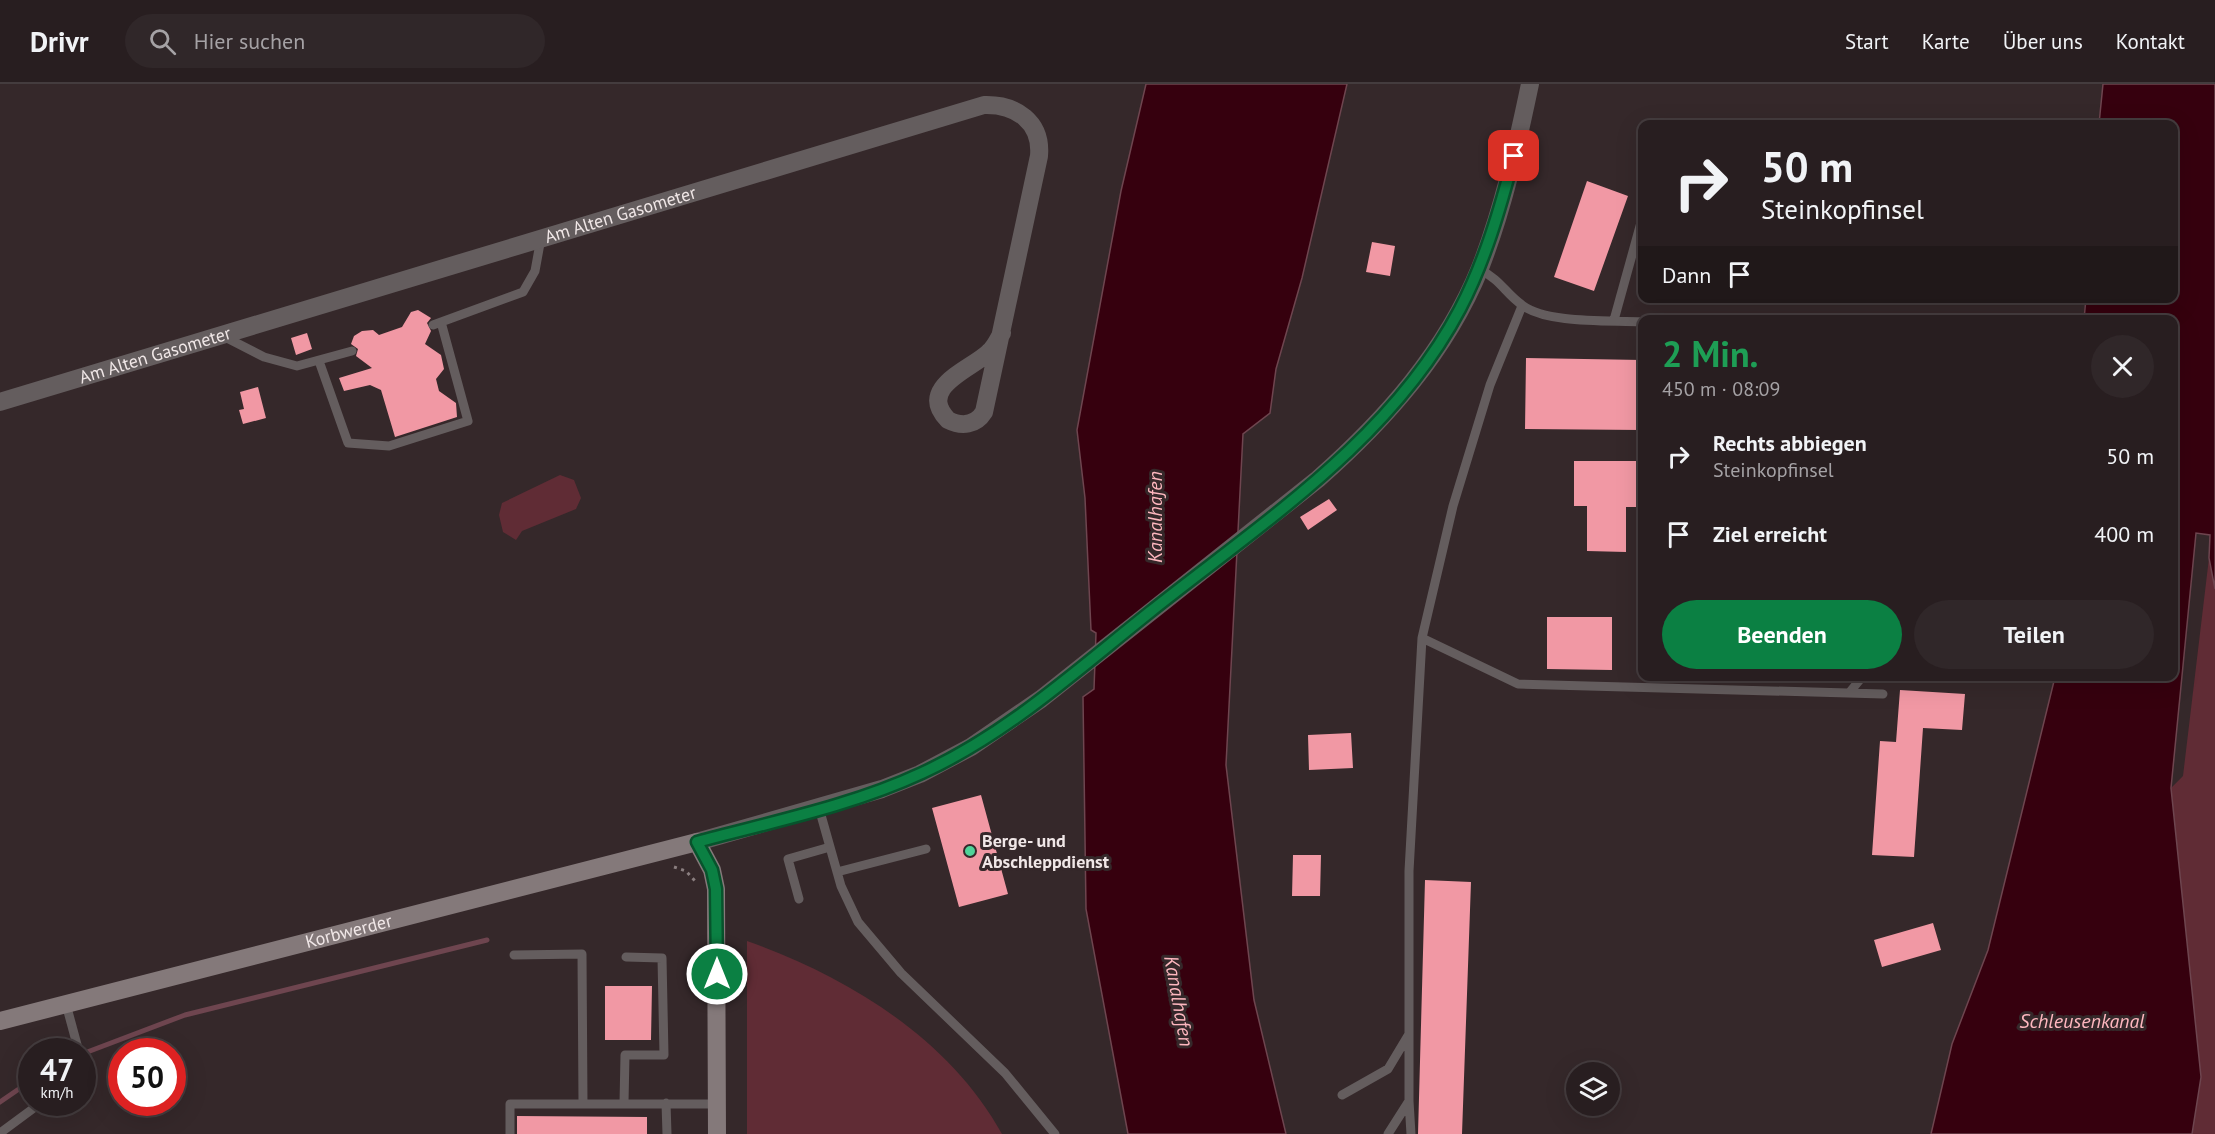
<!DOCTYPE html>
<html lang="de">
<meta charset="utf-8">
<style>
:root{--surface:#281e20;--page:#302729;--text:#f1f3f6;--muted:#a5a2a5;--line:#443c3e;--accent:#0b8043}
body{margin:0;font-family:"PT Sans",sans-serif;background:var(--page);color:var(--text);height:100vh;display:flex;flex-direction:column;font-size:22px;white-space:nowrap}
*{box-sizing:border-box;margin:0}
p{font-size:20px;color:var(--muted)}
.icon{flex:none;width:33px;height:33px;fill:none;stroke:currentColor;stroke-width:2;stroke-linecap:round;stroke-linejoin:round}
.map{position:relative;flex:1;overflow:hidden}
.side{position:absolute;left:1638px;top:231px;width:540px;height:366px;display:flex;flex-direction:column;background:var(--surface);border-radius:12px;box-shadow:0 6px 24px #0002,0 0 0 2px var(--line)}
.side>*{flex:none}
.top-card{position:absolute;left:1638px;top:36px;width:540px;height:183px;border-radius:12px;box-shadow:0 6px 24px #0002,0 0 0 2px var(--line);background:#281e20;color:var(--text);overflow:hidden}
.tools{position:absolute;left:1566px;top:978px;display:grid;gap:12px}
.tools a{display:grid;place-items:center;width:54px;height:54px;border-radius:50%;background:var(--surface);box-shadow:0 6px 24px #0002,0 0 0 2px var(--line);font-size:30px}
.speed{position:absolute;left:18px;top:954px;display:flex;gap:12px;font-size:30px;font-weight:700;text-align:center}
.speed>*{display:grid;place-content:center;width:78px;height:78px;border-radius:50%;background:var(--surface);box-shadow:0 6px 24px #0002,0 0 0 2px var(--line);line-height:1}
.speed small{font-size:15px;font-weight:400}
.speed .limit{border:9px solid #d22;background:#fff;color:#111}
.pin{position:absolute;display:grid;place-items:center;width:51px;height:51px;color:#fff;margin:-26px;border-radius:12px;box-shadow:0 3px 9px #0006}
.me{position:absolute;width:66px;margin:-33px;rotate:0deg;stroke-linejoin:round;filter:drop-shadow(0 0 4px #0008)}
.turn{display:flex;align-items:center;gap:21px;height:126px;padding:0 24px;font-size:27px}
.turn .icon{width:78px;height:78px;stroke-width:2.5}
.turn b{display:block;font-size:42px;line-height:51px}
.then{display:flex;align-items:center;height:57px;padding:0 24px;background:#0003;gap:12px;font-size:22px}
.round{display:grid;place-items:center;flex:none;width:63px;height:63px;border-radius:32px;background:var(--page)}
.summary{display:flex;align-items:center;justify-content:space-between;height:102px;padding:0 24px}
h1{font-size:36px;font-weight:700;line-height:45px;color:#1e9e55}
.cta{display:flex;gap:12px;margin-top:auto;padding:12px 24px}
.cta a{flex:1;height:69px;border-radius:36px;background:var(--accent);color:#fff;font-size:24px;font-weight:700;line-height:69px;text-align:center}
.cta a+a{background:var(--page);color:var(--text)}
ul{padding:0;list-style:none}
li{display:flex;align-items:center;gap:18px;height:78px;padding:0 24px}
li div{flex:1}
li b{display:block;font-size:22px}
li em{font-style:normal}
header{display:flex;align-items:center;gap:36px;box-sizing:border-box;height:84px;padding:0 30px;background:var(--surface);border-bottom:2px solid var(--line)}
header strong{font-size:28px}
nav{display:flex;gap:33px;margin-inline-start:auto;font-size:21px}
.search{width:420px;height:54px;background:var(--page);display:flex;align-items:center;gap:15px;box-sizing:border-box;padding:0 21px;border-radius:33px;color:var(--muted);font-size:22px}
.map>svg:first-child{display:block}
</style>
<header>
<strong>Drivr</strong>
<div class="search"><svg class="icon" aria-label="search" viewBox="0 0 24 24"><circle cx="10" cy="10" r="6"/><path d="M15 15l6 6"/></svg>Hier suchen</div>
<nav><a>Start</a><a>Karte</a><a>Über uns</a><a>Kontakt</a></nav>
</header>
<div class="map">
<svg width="2215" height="1050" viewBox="0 0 2215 1050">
<rect width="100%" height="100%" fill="#35282a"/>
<!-- green -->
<path fill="#602c35" d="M560 391 574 396 581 414 576 425 522 447 516 456 503 448 499 431 502 419Z
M2209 474 2215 505V1050H2192L2201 993 2171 704 2183 692Z
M747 857C848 893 949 954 1002 1050H747Z"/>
<!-- water -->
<path fill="#36000e" stroke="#6e454f" stroke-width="1.5" d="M1146 0H1347L1302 194 1276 285 1270 329 1243 350 1226 681 1254 916 1286 1050H1128L1086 825 1083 613 1094 605 1096 549 1091 546 1085 414 1077 346 1121 107Z
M2103 0H2215V505L2209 474 2210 451 2196 449 2171 704 2201 993 2192 1050H1931L1952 960 1988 866 2055 593 2174 592V236L2084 235 2086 215 2174 214V40H2099Z"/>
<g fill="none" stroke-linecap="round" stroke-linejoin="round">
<!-- stream -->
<path stroke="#6e454f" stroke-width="5" d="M82 970 185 931 487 856
M0 1018 32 996"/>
</g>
<!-- building -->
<path fill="#f198a4" d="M1587 97 1628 112 1594 207 1554 193Z
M1372 158 1395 162 1390 192 1366 188Z
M418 226 431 234 427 239 431 247 425 260 441 271 444 285 436 295 439 307 456 319 457 333 395 353 381 306 370 301 344 307 339 294 372 284 356 272 358 265 351 260 354 252 362 247 373 246 379 251 402 243 411 228Z
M307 249 312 265 296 271 291 254Z
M1526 274 1642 276V346L1525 345Z
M258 303 266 334 243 340 239 326 244 325 240 308Z
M1574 377H1642V423H1626V468L1587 467V422H1574Z
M1329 415 1337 426 1308 446 1300 433Z
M1547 533H1612V586L1547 585Z
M1900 606 1965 610 1962 646 1923 644 1914 773 1872 771 1880 657 1896 658Z
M1351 649 1353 684 1309 686 1308 651Z
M981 711 1008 810 959 823 932 724Z
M1293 771H1321L1320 812H1292Z
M1425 796 1471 798 1462 1050H1418Z
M1933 839 1941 866 1882 883 1874 856Z
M605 902H652L651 956H605Z
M517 1032 647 1033V1050H517Z"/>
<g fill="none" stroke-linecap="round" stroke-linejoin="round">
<!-- path -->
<path stroke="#8a7e7f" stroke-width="3" stroke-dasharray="3 4.5" stroke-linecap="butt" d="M674 783 686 787 695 797"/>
<!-- lane -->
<path stroke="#645d5e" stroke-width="9" d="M1479 185C1502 197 1504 208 1522 221 1547 240 1611 236 1642 238
M1614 236 1642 135
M433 241 523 208 535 187 541 154
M223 252 264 273 297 282 352 267
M319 277 348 359 389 362 468 337 441 238
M1422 554 1518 600 1883 610
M1849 609 1863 592
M819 724 841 802 858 838 901 889 1005 989 1055 1050
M837 788 926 765
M799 815 788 775 830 763
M514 871 582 870 583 1019
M66 920 79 968
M1342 1011 1388 985 1409 950
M624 1019 625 971H664L662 874 626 873
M666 1019 667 1050
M0 1049 42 1018
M510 1050V1020H717
M1388 1050 1409 1017
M1411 1050 1409 1017V787L1422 554 1453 422 1490 301 1522 222"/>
<!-- street -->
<g stroke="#645d5e" stroke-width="18">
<path id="s1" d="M0 318 984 21C1016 20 1042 38 1039 72L984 328C976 341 962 343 948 336 916 303 972 285 989 268 995 263 998 255 1002 249"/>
<path d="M697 758 882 705 920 690 971 663 1041 615 1318 395C1385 336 1446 268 1480 184 1503 125 1517 62 1530 0"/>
</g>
<!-- secondary -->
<path stroke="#84797a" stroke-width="18" id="s2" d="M0 937 697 758 712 786 716 805 717 1050"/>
</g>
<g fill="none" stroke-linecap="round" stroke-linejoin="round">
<defs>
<path id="route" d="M717 890 716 805 712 786 697 758C771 738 851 722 922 689 1007 650 1077 586 1150 528 1263 438 1391 356 1460 225 1485 177 1500 125 1514 72"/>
</defs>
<!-- route casing -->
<use href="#route" stroke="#07532c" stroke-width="15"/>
<!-- route -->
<use href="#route" stroke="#0b8043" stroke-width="10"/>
</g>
<!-- markers -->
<circle fill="#4fd399" stroke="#35282a" stroke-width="2" cx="970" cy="767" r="6"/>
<g text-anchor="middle" stroke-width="6" stroke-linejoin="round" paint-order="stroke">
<!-- street labels -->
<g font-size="18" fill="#f0e7e7" stroke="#35282a">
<text dy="6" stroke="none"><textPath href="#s1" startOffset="648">Am Alten Gasometer</textPath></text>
<text dy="6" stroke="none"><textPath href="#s1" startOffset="162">Am Alten Gasometer</textPath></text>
<text dy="6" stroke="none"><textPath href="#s2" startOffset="360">Korbwerder</textPath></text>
</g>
<!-- poi labels -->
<g font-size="18" font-weight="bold" fill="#f0e7e7" stroke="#35282a" text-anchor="start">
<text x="982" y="763">Berge- und<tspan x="982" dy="21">Abschleppdienst</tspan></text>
</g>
<!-- water labels -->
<g font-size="20" font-style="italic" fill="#feb7bf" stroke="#35282a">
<text transform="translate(1155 433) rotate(-90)" y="7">Kanalhafen</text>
<text transform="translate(1179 917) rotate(80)" y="7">Kanalhafen</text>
<text x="2082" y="944">Schleusenkanal</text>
</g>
</g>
</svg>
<div class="tools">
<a><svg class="icon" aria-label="layers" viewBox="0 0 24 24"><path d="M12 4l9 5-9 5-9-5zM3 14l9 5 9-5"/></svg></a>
</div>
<div class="speed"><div>47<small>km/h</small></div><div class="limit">50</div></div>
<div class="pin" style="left:1514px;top:72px;background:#d93025"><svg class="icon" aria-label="arrive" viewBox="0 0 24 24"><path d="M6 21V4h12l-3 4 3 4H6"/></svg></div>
<svg class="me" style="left:717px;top:890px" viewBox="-20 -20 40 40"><circle r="17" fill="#0b8043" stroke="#fff" stroke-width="3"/><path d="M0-11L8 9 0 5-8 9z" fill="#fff"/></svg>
<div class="top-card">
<div class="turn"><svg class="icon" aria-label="right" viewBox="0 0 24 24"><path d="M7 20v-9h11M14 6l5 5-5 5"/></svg><div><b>50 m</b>Steinkopfinsel</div></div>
<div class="then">Dann<svg class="icon" aria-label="arrive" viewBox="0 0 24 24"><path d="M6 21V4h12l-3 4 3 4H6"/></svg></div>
</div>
<section class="side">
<div class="summary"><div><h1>2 Min.</h1><p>450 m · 08:09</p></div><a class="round"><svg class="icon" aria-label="close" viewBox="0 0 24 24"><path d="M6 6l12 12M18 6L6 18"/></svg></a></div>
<ul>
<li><svg class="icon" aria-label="right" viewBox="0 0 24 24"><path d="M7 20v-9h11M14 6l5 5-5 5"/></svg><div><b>Rechts abbiegen</b><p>Steinkopfinsel</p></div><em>50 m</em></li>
<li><svg class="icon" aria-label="arrive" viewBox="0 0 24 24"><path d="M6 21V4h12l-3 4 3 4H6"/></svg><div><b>Ziel erreicht</b></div><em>400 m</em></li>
</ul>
<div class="cta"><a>Beenden</a><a>Teilen</a></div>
</section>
</div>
